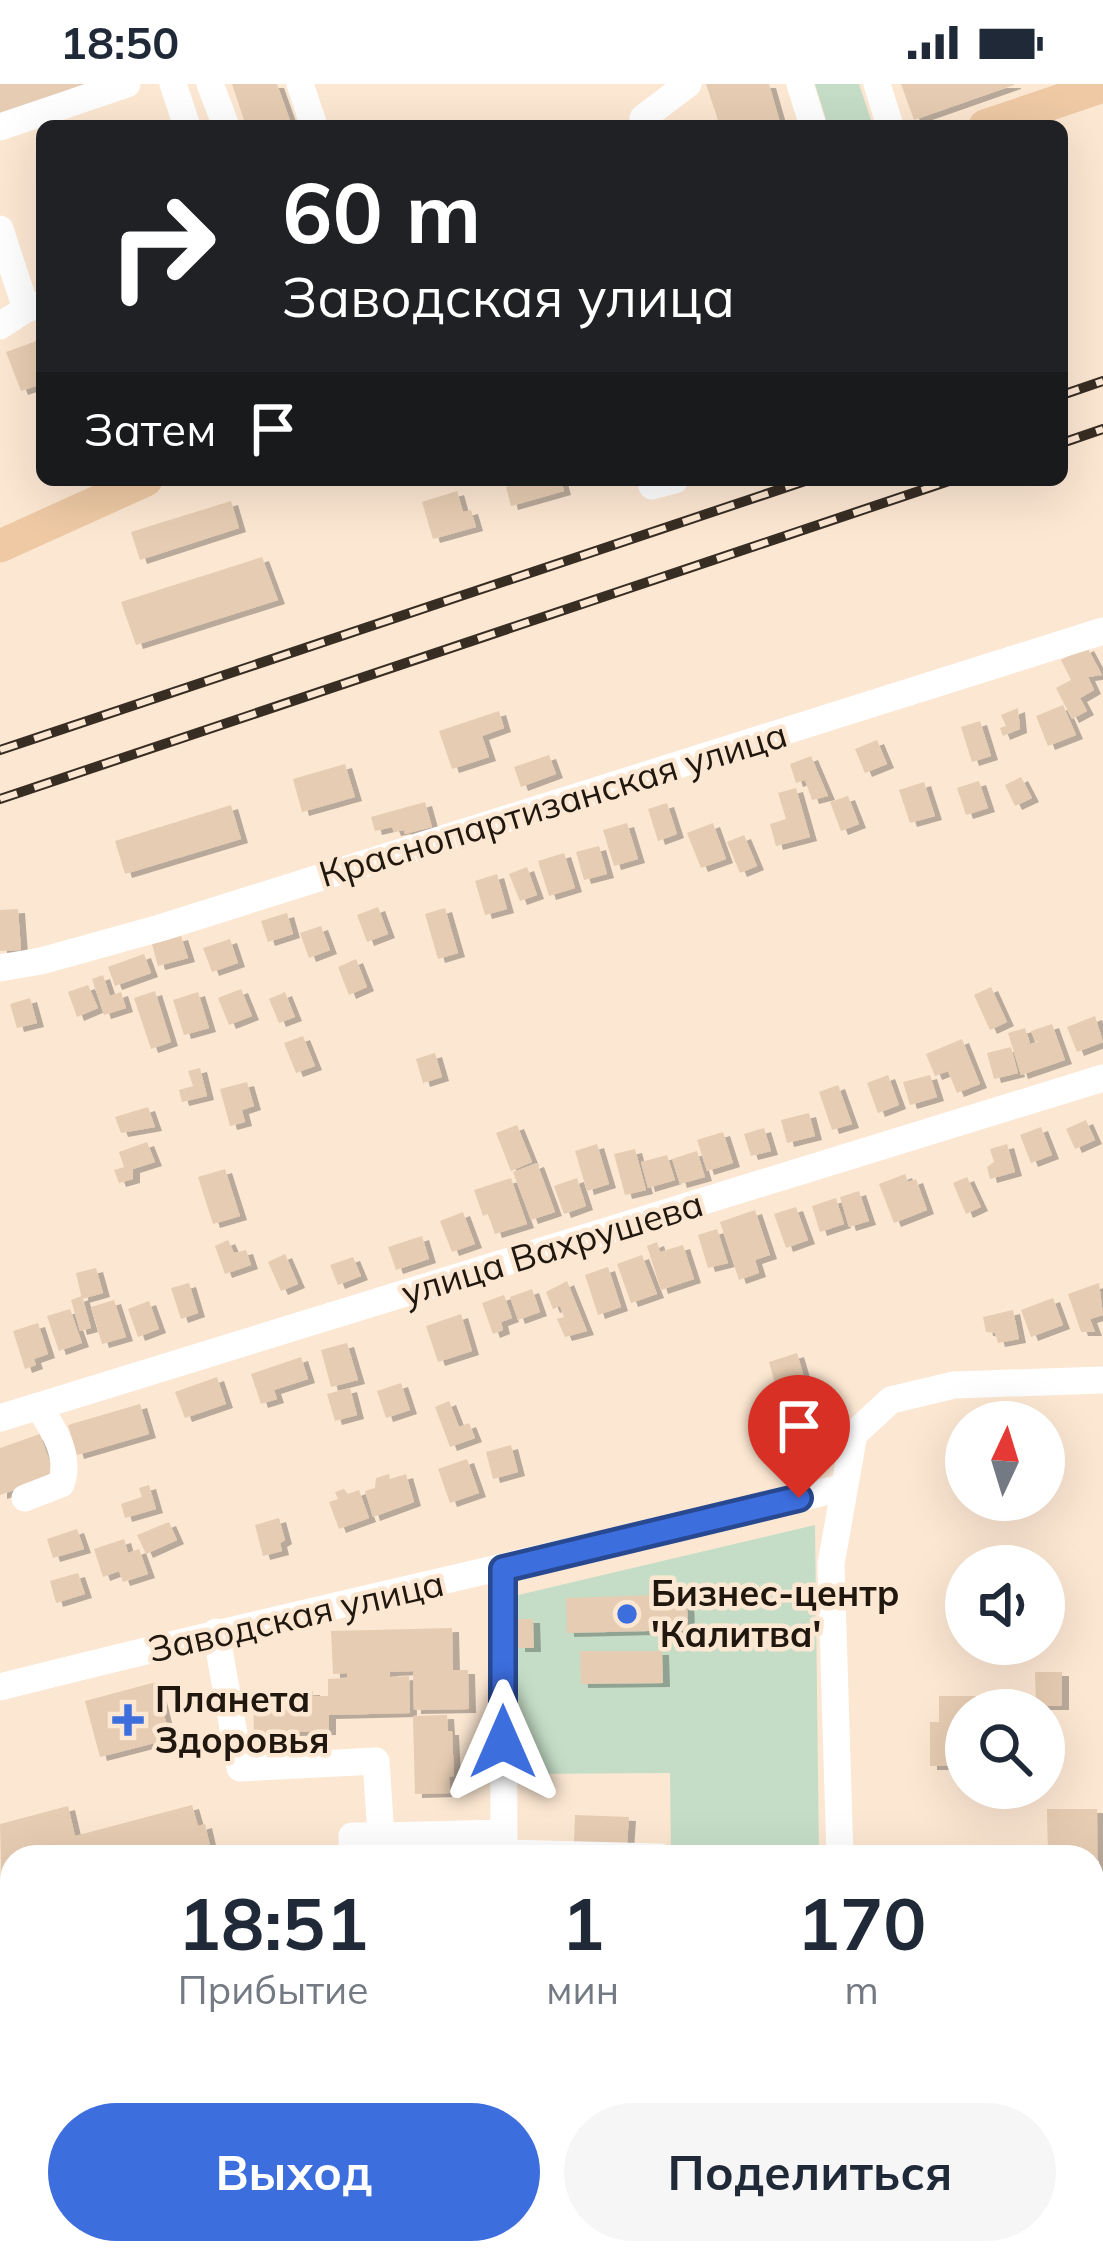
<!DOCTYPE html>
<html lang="ru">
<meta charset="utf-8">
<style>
:root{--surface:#fff;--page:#f6f6f7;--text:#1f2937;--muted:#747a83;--accent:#3d6ede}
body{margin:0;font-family:Mulish,sans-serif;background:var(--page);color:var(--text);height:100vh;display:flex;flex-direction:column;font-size:45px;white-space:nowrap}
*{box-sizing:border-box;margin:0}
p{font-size:39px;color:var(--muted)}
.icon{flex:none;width:66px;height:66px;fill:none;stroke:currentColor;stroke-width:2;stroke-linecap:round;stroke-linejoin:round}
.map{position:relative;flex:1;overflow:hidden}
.sheet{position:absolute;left:0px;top:1761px;width:1104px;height:420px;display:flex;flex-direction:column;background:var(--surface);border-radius:36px 36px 0 0;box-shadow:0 12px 48px #0002}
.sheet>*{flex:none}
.top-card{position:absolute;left:36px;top:36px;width:1032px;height:366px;border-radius:18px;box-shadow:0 12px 48px #0002;background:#202124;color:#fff;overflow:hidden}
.needle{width:78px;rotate:4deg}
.tools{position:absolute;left:945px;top:1317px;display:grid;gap:24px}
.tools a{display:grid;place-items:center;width:120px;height:120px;border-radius:50%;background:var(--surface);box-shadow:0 12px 48px #0002;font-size:60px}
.pin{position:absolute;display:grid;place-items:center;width:102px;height:102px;color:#fff;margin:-123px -51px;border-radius:50% 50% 50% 0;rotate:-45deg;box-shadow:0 0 12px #0007}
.pin .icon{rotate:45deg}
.me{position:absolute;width:132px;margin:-66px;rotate:0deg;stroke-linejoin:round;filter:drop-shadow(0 0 9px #0008)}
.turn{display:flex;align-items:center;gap:42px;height:252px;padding:0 48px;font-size:54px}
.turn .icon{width:156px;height:156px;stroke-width:2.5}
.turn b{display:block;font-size:84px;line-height:102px}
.then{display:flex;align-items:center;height:114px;padding:0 48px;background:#0003;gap:24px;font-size:45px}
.eta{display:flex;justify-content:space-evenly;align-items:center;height:204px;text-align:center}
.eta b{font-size:72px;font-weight:700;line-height:84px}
.button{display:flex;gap:24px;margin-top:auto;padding:24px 48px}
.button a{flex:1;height:138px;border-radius:72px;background:var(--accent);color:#fff;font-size:48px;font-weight:700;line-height:138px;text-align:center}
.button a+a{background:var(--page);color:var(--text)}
.status{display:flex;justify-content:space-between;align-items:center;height:84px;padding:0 60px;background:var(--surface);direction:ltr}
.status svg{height:33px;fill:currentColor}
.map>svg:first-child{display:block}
</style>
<div class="status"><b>18:50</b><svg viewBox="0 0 49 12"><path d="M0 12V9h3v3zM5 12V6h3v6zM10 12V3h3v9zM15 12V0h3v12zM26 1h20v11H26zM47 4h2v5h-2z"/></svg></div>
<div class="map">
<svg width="1103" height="2181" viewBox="0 0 1103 2181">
<defs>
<filter id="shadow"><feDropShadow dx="7" dy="4" stdDeviation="0" flood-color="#0004"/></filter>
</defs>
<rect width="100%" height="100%" fill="#fce7d2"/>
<!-- green -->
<path fill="#c5ddc6" d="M815 0H859L873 42H828Z
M815 1441 819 1773H671L670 1689 521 1690 514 1512Z"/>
<!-- building -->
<path fill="#e6ccb2" filter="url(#shadow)" d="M0 0H92L0 35Z
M232 0H277L292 42H246Z
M706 0H769L781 42H720Z
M901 0H1014V1L914 36Z
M42 255V300L21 307 6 268Z
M530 396H561L564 407 511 422 506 403Z
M457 407 463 428 471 426 476 443 433 455 422 418Z
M231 417 239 444 140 476 131 448Z
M262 473 278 516 136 561 121 518Z
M1087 563 1102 591 1088 593 1094 606 1080 614 1087 627 1072 635 1056 604 1071 596 1061 576Z
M1063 621 1076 651 1048 662 1036 632Z
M1018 624 1020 645 1003 652 1000 644 1006 642 1001 631Z
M499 627 504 644 482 652 489 673 452 685 439 647Z
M980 637 991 672 972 678 961 643Z
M877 656 887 680 865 689 855 665Z
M549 671 556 690 521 703 514 683Z
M811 672 828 712 812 716 805 696 796 699 790 680Z
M345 680 355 713 302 728 293 695Z
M1021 693 1032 714 1015 722 1005 701Z
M979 697 988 724 966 731 957 704Z
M924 698 935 732 910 739 899 706Z
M796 704 810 753 776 762 770 740 786 735 778 709Z
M848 712 859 740 841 747 830 718Z
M425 718 432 743 405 750 404 746 394 748 392 743 375 747 371 733Z
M667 719 677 750 658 757 648 725Z
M231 721 241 755 125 790 115 757Z
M627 739 638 775 614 782 603 746Z
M713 739 726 775 701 784 687 749Z
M744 751 757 782 740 789 727 758Z
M599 762 607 790 584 796 576 768Z
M564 769 575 804 549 812 538 777Z
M527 783 537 811 520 817 509 790Z
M497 790 507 825 485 831 475 797Z
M378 823 388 850 367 858 357 831Z
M445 824 458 869 438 875 425 830Z
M18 825 21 866 0 867V826Z
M287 829 293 850 268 858 261 837Z
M321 842 330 866 309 874 300 849Z
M181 852 188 874 158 882 152 860Z
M230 855 238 879 212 888 203 864Z
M144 870 151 889 115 902 108 883Z
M356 875 367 903 349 911 338 883Z
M103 891 110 912 121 908 126 924 104 931 92 895Z
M88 901 98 924 77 933 68 908Z
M991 903 1007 938 990 946 974 911Z
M241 905 252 932 229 941 218 914Z
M155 907 171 958 151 965 134 914Z
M198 908 209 944 184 951 173 916Z
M285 908 295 933 279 939 269 915Z
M30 914 37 939 17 944 10 920Z
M1095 932 1103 958 1077 968 1067 943Z
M1052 940 1065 976 1021 991 1008 949 1025 944 1030 959 1025 962 1039 957H1035L1031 947Z
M303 952 315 982 296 989 284 959Z
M962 955 980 1000 957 1009 948 987 935 992 926 970Z
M1011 963 1018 989 994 995 987 969Z
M435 969 442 993 423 999 416 975Z
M200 984 207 1012 182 1018 179 1006 193 1002 188 987Z
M888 991 899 1021 878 1029 867 999Z
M930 991 937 1013 910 1021 903 998Z
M247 998 254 1022 242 1026 245 1038 230 1042 220 1005Z
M838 1001 852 1040 832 1046 819 1008Z
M148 1023 155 1043 121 1049 115 1033Z
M809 1029 815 1052 787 1059 781 1036Z
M1086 1036 1095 1056 1075 1065 1066 1045Z
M517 1041 532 1078 511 1087 496 1049Z
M1041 1043 1052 1071 1031 1079 1020 1051Z
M764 1044 771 1067 751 1072 744 1050Z
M723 1048 733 1079 707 1087 697 1056Z
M147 1058 155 1078 133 1085V1095L119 1099 114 1086 124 1083 119 1068Z
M597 1060 609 1100 587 1107 575 1067Z
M1007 1060 1015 1088 990 1095 987 1083 994 1078 990 1065Z
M635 1065 646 1106 625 1111 614 1070Z
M697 1067 705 1093 680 1100 672 1075Z
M667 1071 675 1096 648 1104 641 1078Z
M537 1079 555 1128 531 1136 513 1088Z
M225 1085 240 1132 213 1140 198 1093Z
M905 1090 908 1098 916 1095 927 1126 894 1139 879 1100Z
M967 1093 981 1123 966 1130 953 1099Z
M511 1094 527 1140 495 1150 488 1130 483 1132 474 1106Z
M577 1094 586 1122 564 1130 554 1102Z
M859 1107 869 1137 849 1143 840 1113Z
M836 1114 844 1140 820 1148 812 1122Z
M796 1123 808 1156 786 1164 774 1130Z
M755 1126 770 1171 755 1176 759 1189 739 1196 720 1138Z
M463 1128 475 1160 452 1168 440 1137Z
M717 1145 728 1179 708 1184 698 1151Z
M422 1152 429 1175 396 1186 388 1163Z
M228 1156 234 1169 246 1166 251 1181 225 1190 215 1162Z
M657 1158 660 1168 683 1161 694 1195 661 1206 647 1162Z
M285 1170 298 1200 281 1207 268 1178Z
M642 1171 657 1210 631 1219 617 1180Z
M353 1173 361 1192 338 1201 330 1181Z
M608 1183 621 1223 598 1231 585 1191Z
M96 1184 103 1209 82 1215 76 1189Z
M567 1197 587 1247 565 1253 557 1235 564 1233 560 1222 553 1225 546 1208Z
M189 1199 198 1229 181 1235 171 1204Z
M1099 1199 1103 1231 1090 1235 1095 1248H1081L1068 1210Z
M532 1205 540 1228 518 1236 510 1213Z
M504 1211 512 1234 501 1238 503 1246 493 1250 482 1219Z
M82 1212 91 1244 80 1247 71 1216Z
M1053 1214 1063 1241 1031 1253 1021 1226Z
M114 1216 126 1253 102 1260 91 1223Z
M149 1217 159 1245 138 1253 128 1225Z
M70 1225 82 1259 59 1267 47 1232Z
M1013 1226 1019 1255 998 1259 995 1249 986 1248 983 1233Z
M461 1230 472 1267 438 1278 426 1242Z
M38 1239 48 1270 34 1275 36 1281 25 1285 13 1247Z
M347 1259 358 1296 331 1303 321 1266Z
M797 1269 816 1334 787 1342 769 1278Z
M301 1273 308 1295 274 1306 277 1315 261 1320 251 1290Z
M217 1293 226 1320 185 1334 175 1308Z
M401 1299 410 1326 386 1334 377 1307Z
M350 1304 357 1331 335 1337 327 1310Z
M449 1317 459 1343 469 1339 475 1354 450 1363 435 1323Z
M140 1320 149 1350 77 1371 68 1341Z
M40 1350 55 1392 0 1411V1364Z
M511 1361 518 1388 493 1395 486 1368Z
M467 1375 479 1409 450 1419 438 1385Z
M389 1390 390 1395 406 1390 414 1418 373 1433 365 1407 375 1404 376 1394Z
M149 1401 156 1425 125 1434 121 1420 142 1413 139 1404Z
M344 1405 348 1410 359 1406 369 1434 339 1445 329 1418 338 1415 335 1408Z
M279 1434 285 1456 280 1459 282 1467 263 1472 255 1441Z
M169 1438 177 1456 146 1470 137 1451Z
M77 1445 84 1465 53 1474 47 1455Z
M124 1455 128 1469 139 1465 148 1490 123 1498 119 1487 103 1493 94 1465Z
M78 1489 85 1510 56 1519 50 1497Z
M687 1510 688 1546 567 1549 566 1514Z
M518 1535H533L534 1564H518Z
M452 1544 453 1586H468L469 1625 414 1626 413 1587 390 1588V1593L409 1592 410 1629 329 1631V1647L254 1649 253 1614 269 1613V1609L313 1607V1612H328V1595L347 1594V1589L333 1590 331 1547Z
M580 1567H662L663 1599 581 1600Z
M1035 1588H1062V1622H1036Z
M156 1598 170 1655 100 1673 85 1617Z
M939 1612H996V1626H966V1682H930V1638H939Z
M447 1631 448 1647H452L454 1692 449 1693 450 1709 415 1710 413 1632Z
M192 1721 198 1742 205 1740 211 1766 183 1773H12V1809L2 1811 0 1740 68 1722 75 1752Z
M1047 1725H1097L1098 1905H1092V1773H1048Z
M575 1731 629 1733 627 1761 574 1759Z
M1092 1964H1102V2105H1092Z"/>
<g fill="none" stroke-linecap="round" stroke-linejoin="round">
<!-- minor -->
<path stroke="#fff" stroke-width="27" d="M173 0 187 42
M210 0 226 42
M300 0 314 42
M800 0 813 42
M877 0 890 42
M646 42 643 34 688 0
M0 43 127 0
M0 145 26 225 42 220
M0 242 26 225
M651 396 652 402 675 396
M0 884 41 877 160 844 1103 547
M0 1334 1103 994
M25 1414 61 1400C71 1373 54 1345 38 1322
M503 1485 504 1773
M216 1548 240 1684 376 1677 381 1752 504 1749
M0 1603C279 1532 561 1471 841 1404
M504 1769 660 1773
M353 1773 352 1752H381
M840 1773 831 1480 854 1350 891 1316 954 1301 1103 1296
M0 2141 12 2140
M848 2169V2181"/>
<!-- major -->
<path stroke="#eec9a4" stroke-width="33" d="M985 42 1103 2
M0 462 146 396"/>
<defs>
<path id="rail" d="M1062 311 1103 297
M1062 359 1103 345
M0 666 808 396
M0 715 952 396"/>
</defs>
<!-- rail casing -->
<use href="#rail" stroke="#382d23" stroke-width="10"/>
<!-- rail -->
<use href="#rail" stroke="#fce7d2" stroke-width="6" stroke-dasharray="18" stroke-linecap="butt"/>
</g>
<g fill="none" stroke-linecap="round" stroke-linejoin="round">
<defs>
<path id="route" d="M503 1658V1485L799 1414"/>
</defs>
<!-- route casing -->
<use href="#route" stroke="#284890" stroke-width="30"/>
<!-- route -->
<use href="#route" stroke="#3d6ede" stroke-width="21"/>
</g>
<!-- markers -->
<g fill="#3d6ede" stroke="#fce7d2" stroke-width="4.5">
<circle cx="627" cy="1530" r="12"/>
<path d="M122 1618h12v12h12v12h-12v12h-12v-12h-12v-12h12z"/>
</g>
<g text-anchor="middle" stroke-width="9" stroke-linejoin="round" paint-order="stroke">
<!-- street labels -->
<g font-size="36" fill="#20170e" stroke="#fce7d2">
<text transform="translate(553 720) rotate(-17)" y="13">Краснопартизанская улица</text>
<text transform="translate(552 1164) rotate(-17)" y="13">улица Вахрушева</text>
<text transform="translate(296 1532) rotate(-13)" y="13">Заводская улица</text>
</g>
<!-- poi labels -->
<g font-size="36" font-weight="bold" fill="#20170e" stroke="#fce7d2" text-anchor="start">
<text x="651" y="1522">Бизнес-центр<tspan x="651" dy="41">'Калитва'</tspan></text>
<text x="155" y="1628">Планета<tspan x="155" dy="41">Здоровья</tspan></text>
</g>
</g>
</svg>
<div class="tools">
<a><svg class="needle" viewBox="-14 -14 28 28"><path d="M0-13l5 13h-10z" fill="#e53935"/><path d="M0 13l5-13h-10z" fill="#747a83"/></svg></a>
<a><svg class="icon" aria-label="sound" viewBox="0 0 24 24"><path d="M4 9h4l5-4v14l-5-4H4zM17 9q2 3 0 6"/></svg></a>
<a><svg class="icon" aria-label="search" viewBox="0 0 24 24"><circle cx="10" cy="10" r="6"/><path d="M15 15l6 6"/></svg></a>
</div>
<div class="pin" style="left:799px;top:1414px;background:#d93025"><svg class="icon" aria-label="arrive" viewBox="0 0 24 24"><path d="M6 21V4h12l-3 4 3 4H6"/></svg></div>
<svg class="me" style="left:503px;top:1658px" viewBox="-20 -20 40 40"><path d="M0-17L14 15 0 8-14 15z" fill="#3d6ede" stroke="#fff" stroke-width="4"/></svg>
<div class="top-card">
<div class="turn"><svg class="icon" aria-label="right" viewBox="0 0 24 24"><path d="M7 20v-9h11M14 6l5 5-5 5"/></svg><div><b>60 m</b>Заводская улица</div></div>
<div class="then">Затем<svg class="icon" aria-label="arrive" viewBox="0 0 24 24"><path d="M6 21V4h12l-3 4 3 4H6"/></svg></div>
</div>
<section class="sheet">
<div class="eta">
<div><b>18:51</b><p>Прибытие</p></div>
<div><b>1</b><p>мин</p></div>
<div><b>170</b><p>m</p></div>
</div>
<div class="button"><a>Выход</a><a>Поделиться</a></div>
</section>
</div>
